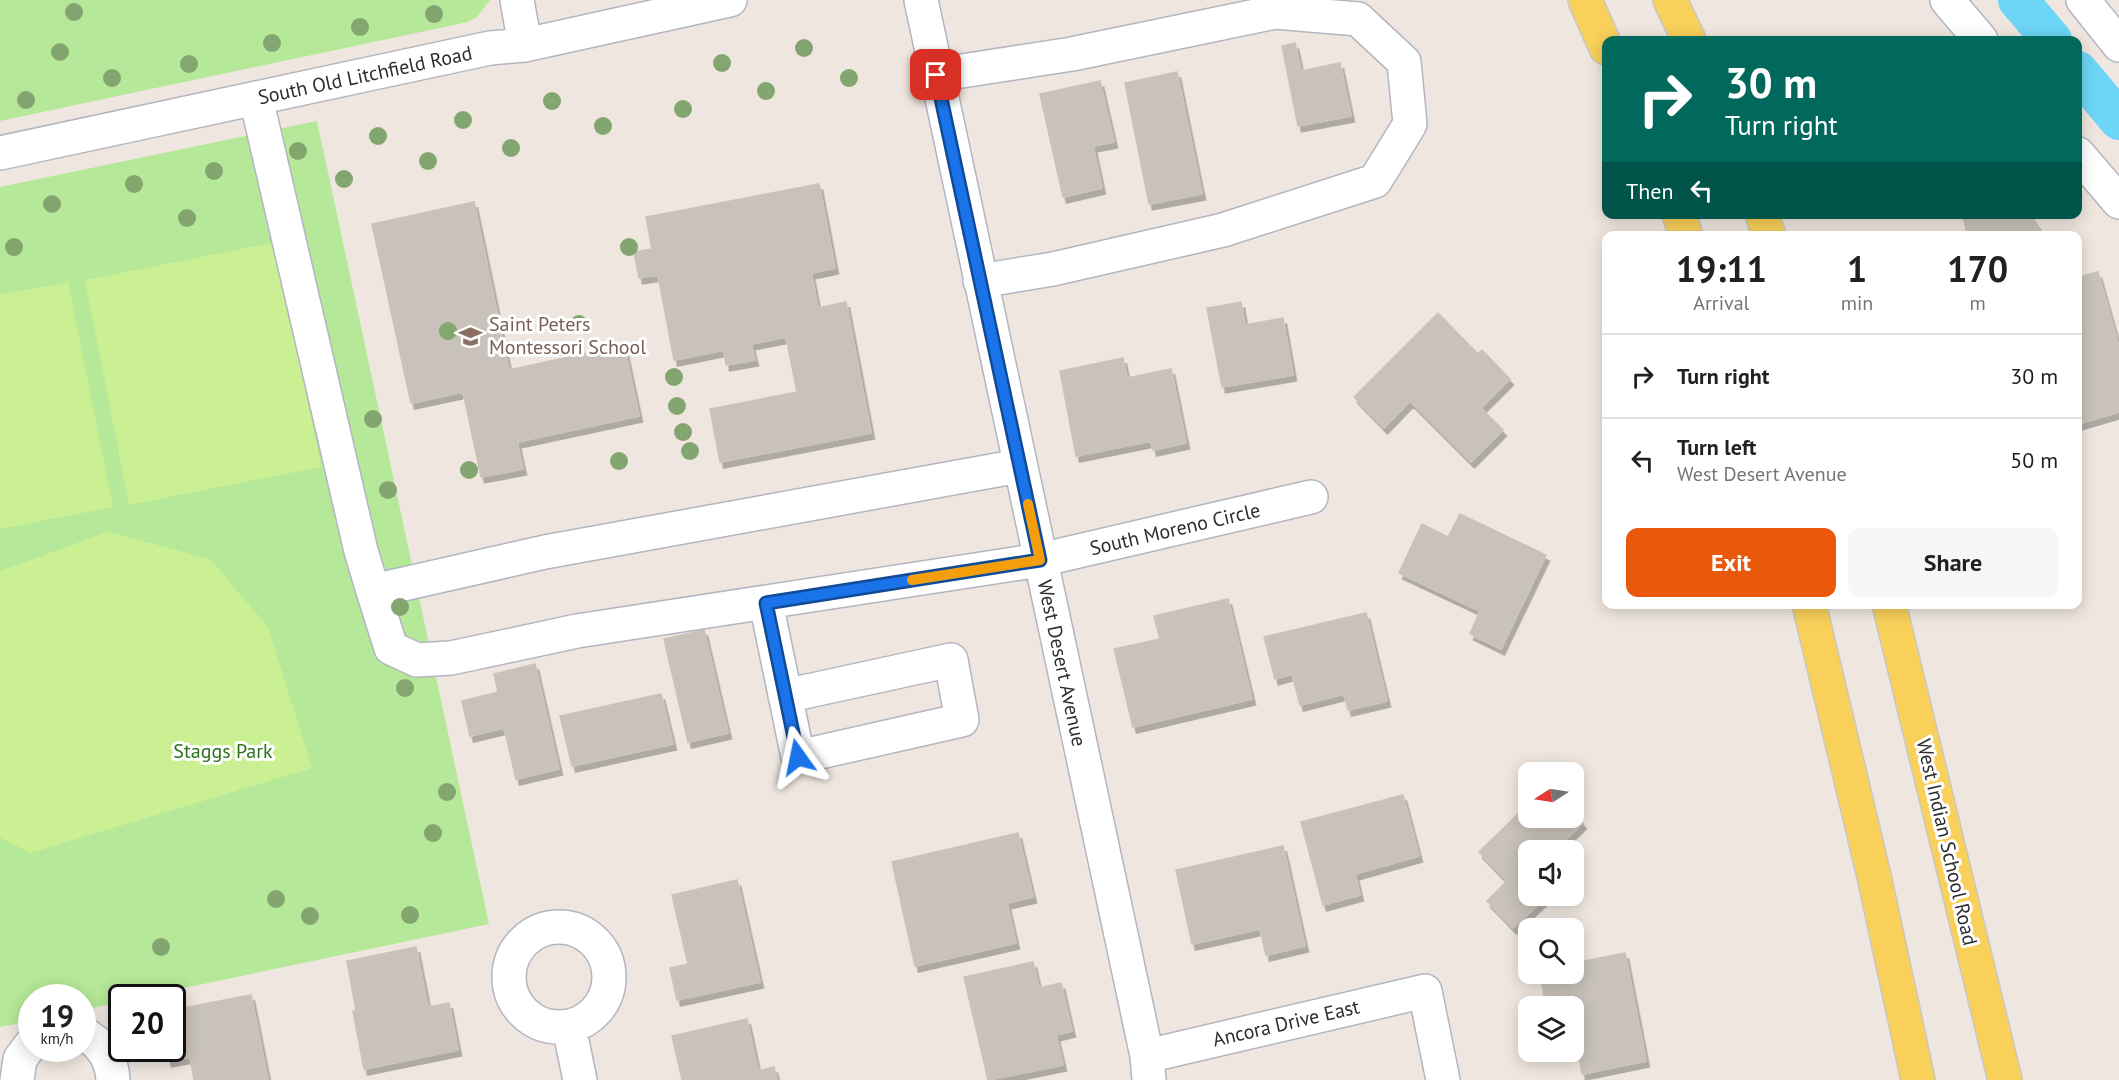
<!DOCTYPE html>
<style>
:root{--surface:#fff;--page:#f6f6f6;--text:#202124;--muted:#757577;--line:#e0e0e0;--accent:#ea580c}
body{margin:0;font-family:"PT Sans",sans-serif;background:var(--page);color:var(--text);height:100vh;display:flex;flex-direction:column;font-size:22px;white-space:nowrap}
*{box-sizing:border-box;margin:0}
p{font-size:20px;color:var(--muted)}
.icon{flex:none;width:33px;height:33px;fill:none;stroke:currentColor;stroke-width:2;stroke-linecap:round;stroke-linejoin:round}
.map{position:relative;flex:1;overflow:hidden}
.sheet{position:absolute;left:1602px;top:231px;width:480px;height:378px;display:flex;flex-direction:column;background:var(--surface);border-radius:12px;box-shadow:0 3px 15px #0003}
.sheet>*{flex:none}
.banner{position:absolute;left:1602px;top:36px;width:480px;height:183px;border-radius:12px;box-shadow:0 3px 15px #0003;background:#00695c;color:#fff;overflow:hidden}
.needle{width:39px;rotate:258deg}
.buttons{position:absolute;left:1518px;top:762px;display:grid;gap:12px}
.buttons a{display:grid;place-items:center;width:66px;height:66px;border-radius:12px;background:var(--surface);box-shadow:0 3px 15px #0003;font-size:30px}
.speed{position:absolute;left:18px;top:984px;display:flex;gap:12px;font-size:30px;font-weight:700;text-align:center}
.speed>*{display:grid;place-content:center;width:78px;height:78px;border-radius:50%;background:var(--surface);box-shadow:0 3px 15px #0003;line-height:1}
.speed small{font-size:15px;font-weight:400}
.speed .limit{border:3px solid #111;border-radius:9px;background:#fff;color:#111}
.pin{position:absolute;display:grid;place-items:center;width:51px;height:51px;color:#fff;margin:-26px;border-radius:12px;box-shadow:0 3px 9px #0006}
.me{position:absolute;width:66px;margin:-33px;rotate:348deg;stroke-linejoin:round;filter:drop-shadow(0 0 4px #0008)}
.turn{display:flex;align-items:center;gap:21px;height:126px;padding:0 24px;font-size:27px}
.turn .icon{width:78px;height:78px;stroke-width:2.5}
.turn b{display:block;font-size:42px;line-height:51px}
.then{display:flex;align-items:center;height:57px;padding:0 24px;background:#0003;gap:12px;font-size:22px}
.eta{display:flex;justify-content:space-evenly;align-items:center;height:102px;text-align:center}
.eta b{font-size:36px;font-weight:800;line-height:42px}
.primary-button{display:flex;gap:12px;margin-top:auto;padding:12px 24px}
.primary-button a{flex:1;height:69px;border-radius:12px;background:var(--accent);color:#fff;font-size:24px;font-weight:800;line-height:69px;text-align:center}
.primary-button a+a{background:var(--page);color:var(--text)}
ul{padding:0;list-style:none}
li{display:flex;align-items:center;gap:18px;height:84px;padding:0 24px;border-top:2px solid var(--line)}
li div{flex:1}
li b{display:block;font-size:22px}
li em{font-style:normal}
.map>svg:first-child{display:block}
</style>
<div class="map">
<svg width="2119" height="1080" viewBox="0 0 2119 1080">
<defs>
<filter id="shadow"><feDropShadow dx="3.5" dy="6" stdDeviation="0" flood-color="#0004"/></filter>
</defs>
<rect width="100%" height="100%" fill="#efe7df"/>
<!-- green -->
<path fill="#b5e898" d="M0 0H490L477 17 468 22 0 121Z
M317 121 489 924 141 997 122 998 121 1002 83 1010 82 998H32L31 1021 0 1027V187Z"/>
<!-- pitch -->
<path fill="#cbf094" d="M276 242 321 467 129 505 85 280Z
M68 282 113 507 0 529V295Z
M108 532 210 559 268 627 312 768 30 853 0 837V571Z"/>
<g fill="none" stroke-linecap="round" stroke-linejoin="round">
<!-- canal -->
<path stroke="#6dd5f6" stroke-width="40" d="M2018 0 2052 40
M2078 71 2119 120"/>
</g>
<!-- building -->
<path fill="#c8c2ba" stroke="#cbc3b8" stroke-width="1.5" filter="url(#shadow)" d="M1295 43 1301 71 1340 63 1351 116 1298 126 1282 46Z
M1177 72 1202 194 1149 204 1125 83Z
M1100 81 1114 142 1093 146 1102 188 1063 197 1040 94Z
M819 184 835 268 811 273 818 308 846 302 871 433 720 462 710 409 797 392 786 337 751 344 755 360 726 365 724 350 674 360 658 275 639 278 634 252 652 249 646 217Z
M474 202 509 370 624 345 639 416 517 442 523 469 481 477 463 392 411 403 372 224Z
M1962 214H2030L2045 236H1968Z
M2098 272 2119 347V412L2078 424V277Z
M1241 302 1245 325 1283 318 1293 375 1222 387 1207 308Z
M1438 313 1478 354 1482 350 1510 379 1481 408 1503 430 1471 462 1410 401 1384 428 1354 397Z
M1123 358 1127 378 1171 369 1186 443 1153 450 1151 441 1076 456 1060 371Z
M1460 514 1546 555 1501 649 1470 634 1480 611 1399 573 1422 524 1448 537Z
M1228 599 1252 699 1133 727 1114 649 1160 639 1154 616Z
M1366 613 1387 701 1348 710 1344 694 1300 705 1292 674 1275 679 1264 637Z
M704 630 728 733 688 742 664 639Z
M535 664 559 769 516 779 504 728 470 736 462 701 498 692 494 674Z
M661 694 673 744 572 766 560 716Z
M1403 795 1419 856 1355 874 1360 895 1323 905 1301 822Z
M1528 804V818H1574V813L1583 823 1560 845 1566 850H1528V896H1547L1513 928 1487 901 1507 881 1479 852Z
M1018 833 1033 897 1007 903 1016 943 915 966 892 862Z
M1283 846 1305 946 1266 955 1260 929 1192 944 1176 870Z
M1574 858 1579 865 1574 870Z
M737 880 760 982 677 1000 670 968 688 964 672 895Z
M416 947 428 1007 449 1003 458 1050 364 1069 353 1011H356L347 961Z
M1625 953 1646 1061 1582 1074 1574 1030V1006H1546L1540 974H1574V963Z
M1033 962 1039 988 1061 983 1072 1031 1056 1035 1063 1065 988 1080 964 977Z
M251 995 268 1080H194L190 1057 168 1061 165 1048H172V1010Z
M747 1019 758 1071 774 1067 777 1080H682L672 1036Z"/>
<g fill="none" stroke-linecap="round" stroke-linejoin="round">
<defs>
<path id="minor" d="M517 0 525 45
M921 0 1147 1056 1149 1080
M1947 0 1981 40
M2083 0 2119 45
M936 75 1072 54 1275 12 1358 19 1404 62 1410 124 1375 181 1223 230 1053 269 980 281
M256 98 361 551 373 591
M0 153 490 48 525 45 730 0
M2078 154 2119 202
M1019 466 545 552 373 591 391 648 417 660 451 658 577 631 1040 560 1311 497
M766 603 798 757 962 720 951 660 785 696
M509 977a50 50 0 1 1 100 0a50 50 0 1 1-100 0Z
M569 1027 580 1080
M82 1033C102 1043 112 1059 113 1080
M1147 1056 1425 991 1443 1080
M17 1080 20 1059 32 1043"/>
<path id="major" d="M1585 0 1606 48
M1670 0 1689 40
M1679 214 1686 236
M1762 214 1769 236
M1809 604 1874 876 1918 1080
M1889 604 2005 1080"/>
</defs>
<!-- minor casing -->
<use href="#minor" stroke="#b3b5c1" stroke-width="36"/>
<!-- major casing -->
<use href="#major" stroke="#c8c8c8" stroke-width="36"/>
<!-- minor -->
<use href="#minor" stroke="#fff" stroke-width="33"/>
<!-- major -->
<use href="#major" stroke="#f9d05a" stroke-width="33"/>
</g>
<!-- trees -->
<g fill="#83a671">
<circle cx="74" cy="12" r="9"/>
<circle cx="434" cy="14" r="9"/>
<circle cx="360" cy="27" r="9"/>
<circle cx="272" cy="43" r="9"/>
<circle cx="804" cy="48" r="9"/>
<circle cx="60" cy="52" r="9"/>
<circle cx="722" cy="63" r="9"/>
<circle cx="189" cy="64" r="9"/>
<circle cx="112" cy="78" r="9"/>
<circle cx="849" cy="78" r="9"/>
<circle cx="766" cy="91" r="9"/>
<circle cx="26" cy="100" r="9"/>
<circle cx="552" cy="101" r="9"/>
<circle cx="683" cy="109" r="9"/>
<circle cx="463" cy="120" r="9"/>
<circle cx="603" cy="126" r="9"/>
<circle cx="378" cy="136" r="9"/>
<circle cx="511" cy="148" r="9"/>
<circle cx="298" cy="151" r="9"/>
<circle cx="428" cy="161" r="9"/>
<circle cx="214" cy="171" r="9"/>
<circle cx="344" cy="179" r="9"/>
<circle cx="134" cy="184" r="9"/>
<circle cx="52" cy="204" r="9"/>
<circle cx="187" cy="218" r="9"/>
<circle cx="14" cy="247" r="9"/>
<circle cx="629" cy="247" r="9"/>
<circle cx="579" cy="324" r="9"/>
<circle cx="448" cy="331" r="9"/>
<circle cx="674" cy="377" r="9"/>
<circle cx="677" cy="406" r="9"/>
<circle cx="373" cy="419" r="9"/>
<circle cx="683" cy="432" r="9"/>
<circle cx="690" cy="451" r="9"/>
<circle cx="619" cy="461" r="9"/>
<circle cx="469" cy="470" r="9"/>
<circle cx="388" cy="490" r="9"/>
<circle cx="400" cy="607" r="9"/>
<circle cx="405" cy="688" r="9"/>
<circle cx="447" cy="792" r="9"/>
<circle cx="433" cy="833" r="9"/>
<circle cx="276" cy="899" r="9"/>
<circle cx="410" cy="915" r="9"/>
<circle cx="310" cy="916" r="9"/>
<circle cx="161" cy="947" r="9"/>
</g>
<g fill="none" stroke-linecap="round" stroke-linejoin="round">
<defs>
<path id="route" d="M798 757 766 603 1040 560 936 75"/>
</defs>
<!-- route casing -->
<use href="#route" stroke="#114b97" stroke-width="15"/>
<!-- route -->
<use href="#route" stroke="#1a73e8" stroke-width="10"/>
<!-- slow -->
<path stroke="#f59e0b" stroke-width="10" d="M912 580 1040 560 1028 504"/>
</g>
<!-- icons -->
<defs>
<symbol id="school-bare" viewBox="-9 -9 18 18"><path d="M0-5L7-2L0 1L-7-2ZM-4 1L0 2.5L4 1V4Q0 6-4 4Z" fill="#8d6e63" stroke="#fff" stroke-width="2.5" paint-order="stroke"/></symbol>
</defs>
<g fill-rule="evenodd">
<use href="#school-bare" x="454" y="320" width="33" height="33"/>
</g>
<g text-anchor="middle" stroke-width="6" stroke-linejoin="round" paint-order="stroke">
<!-- street labels -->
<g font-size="20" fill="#2d2d2d" stroke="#fff">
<text transform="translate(365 75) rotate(-12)" y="7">South Old Litchfield Road</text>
<text transform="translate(1175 529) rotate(-13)" y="7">South Moreno Circle</text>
<text transform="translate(1062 663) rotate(78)" y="7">West Desert Avenue</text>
<text transform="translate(1947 842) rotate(77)" y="7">West Indian School Road</text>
<text transform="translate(1286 1023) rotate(-13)" y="7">Ancora Drive East</text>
</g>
<!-- education labels -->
<g font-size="20" fill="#785e54" stroke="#fff" text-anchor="start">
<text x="489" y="331">Saint Peters<tspan x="489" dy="23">Montessori School</tspan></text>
</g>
<!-- park labels -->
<g font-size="20" fill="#2b7017" stroke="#fff">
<text x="223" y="758">Staggs Park</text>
</g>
</g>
</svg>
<div class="buttons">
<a><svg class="needle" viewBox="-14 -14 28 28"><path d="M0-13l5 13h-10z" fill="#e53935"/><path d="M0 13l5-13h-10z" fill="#757577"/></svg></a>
<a><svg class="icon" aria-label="sound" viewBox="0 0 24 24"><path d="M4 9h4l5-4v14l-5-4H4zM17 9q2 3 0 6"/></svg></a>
<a><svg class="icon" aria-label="search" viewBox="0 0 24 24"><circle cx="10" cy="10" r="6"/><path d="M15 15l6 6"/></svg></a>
<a><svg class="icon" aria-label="layers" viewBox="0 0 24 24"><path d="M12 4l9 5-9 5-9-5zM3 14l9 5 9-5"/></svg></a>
</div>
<div class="speed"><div>19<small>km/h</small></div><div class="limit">20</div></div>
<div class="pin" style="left:936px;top:75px;background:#d93025"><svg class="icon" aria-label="arrive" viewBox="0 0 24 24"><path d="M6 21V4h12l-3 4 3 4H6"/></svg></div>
<svg class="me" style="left:798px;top:757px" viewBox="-20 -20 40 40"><path d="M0-17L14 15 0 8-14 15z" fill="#1a73e8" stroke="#fff" stroke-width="4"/></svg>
<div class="banner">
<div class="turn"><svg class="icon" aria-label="right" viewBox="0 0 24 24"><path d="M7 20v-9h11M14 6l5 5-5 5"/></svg><div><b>30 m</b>Turn right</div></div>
<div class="then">Then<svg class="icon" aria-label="left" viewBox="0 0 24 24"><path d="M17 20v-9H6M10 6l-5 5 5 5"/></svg></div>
</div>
<section class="sheet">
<div class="eta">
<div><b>19:11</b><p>Arrival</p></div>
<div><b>1</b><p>min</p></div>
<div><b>170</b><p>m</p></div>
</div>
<ul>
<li><svg class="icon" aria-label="right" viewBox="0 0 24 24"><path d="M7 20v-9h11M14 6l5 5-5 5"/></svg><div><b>Turn right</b></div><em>30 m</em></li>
<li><svg class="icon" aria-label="left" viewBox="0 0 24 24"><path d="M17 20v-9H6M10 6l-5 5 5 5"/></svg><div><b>Turn left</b><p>West Desert Avenue</p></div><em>50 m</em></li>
</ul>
<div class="primary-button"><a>Exit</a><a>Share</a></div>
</section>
</div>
